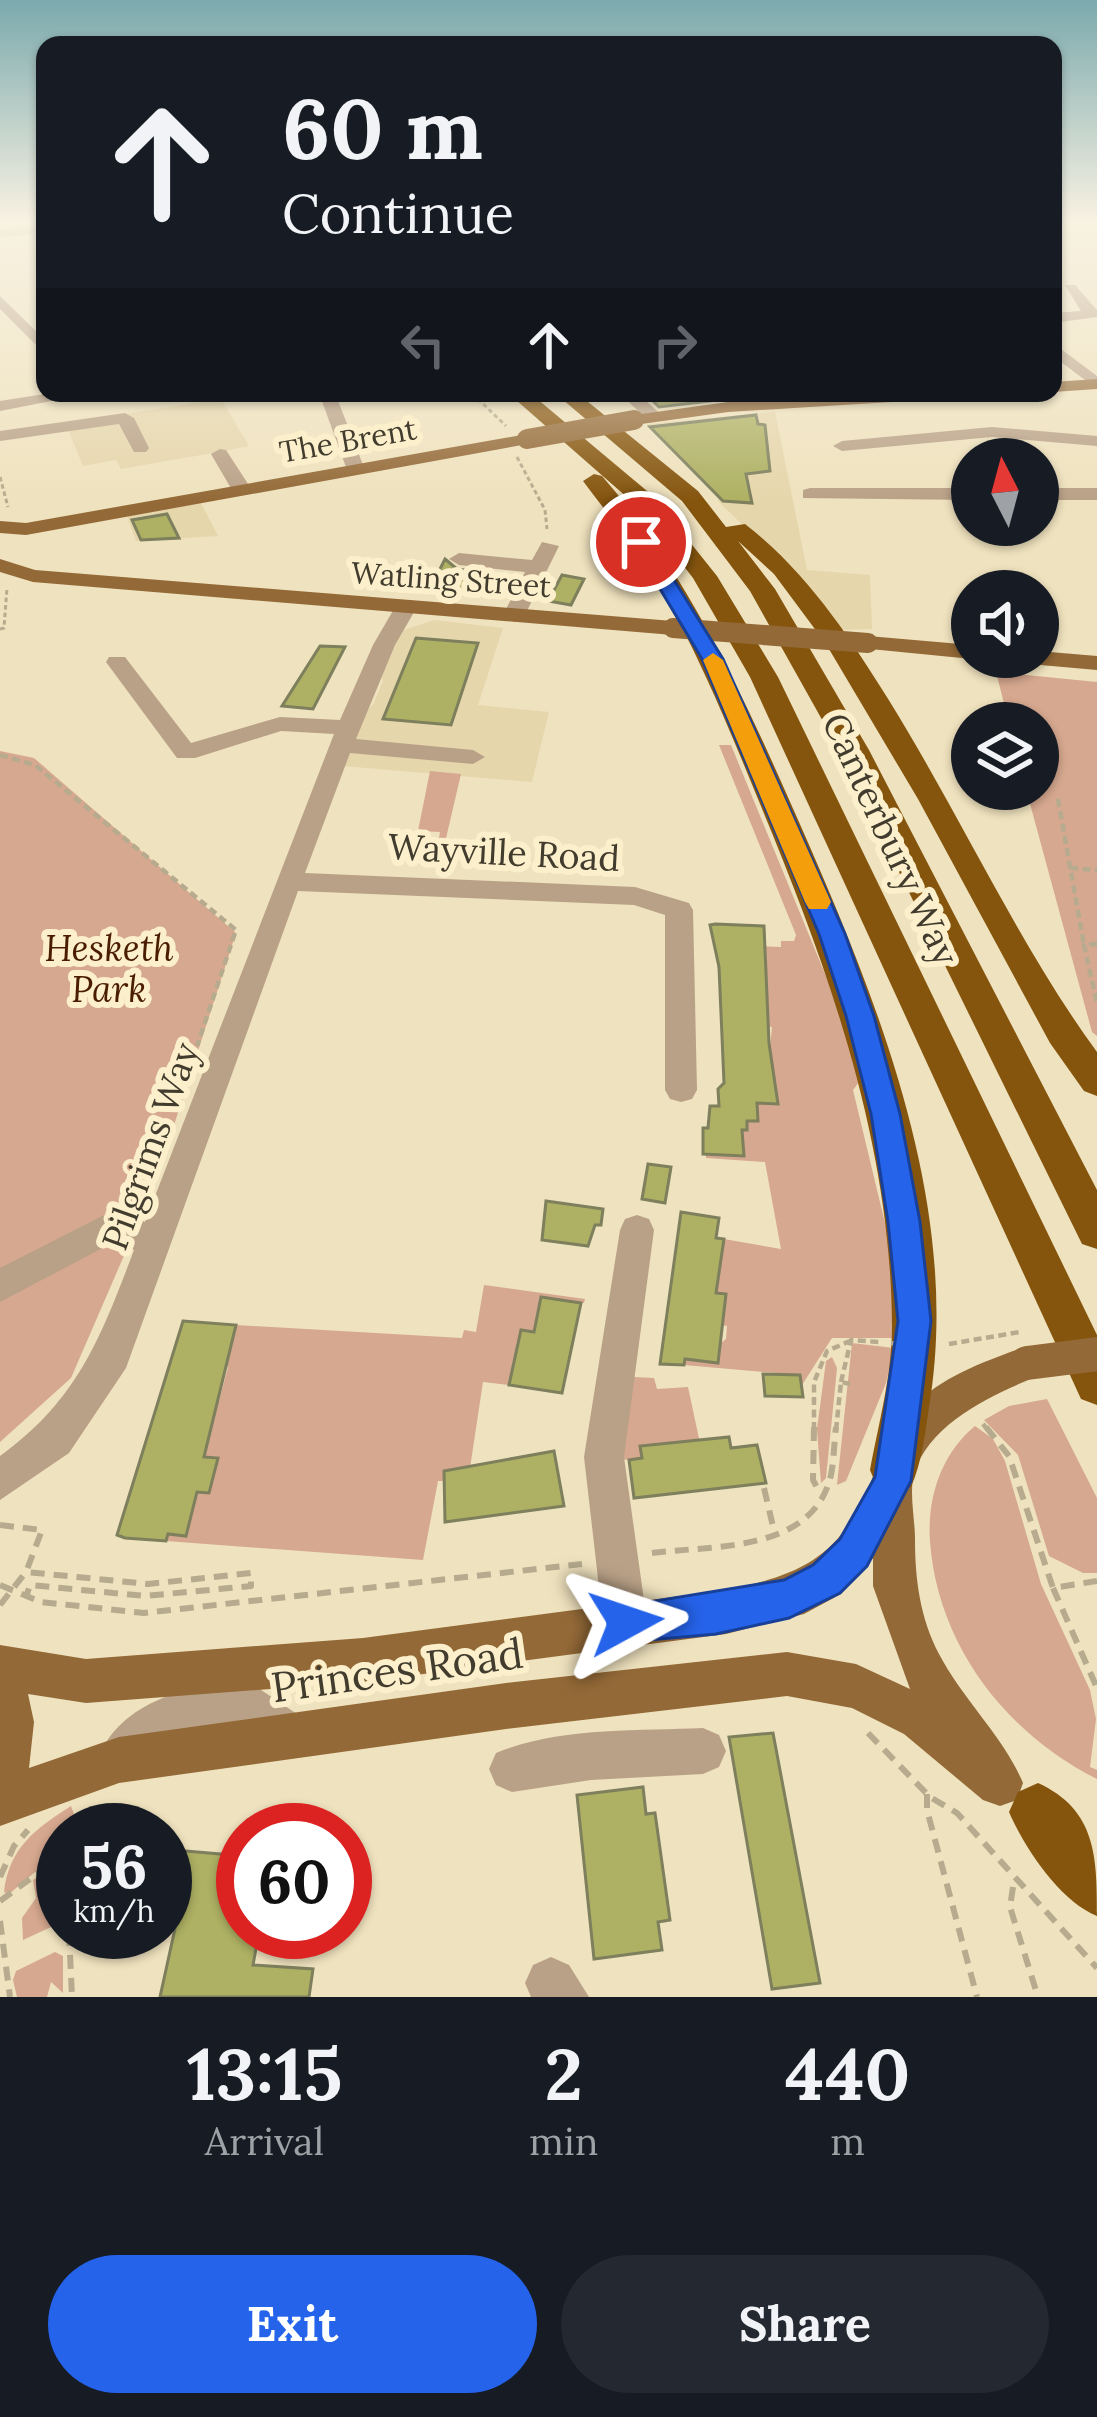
<!DOCTYPE html>
<style>
:root{--surface:#171b24;--page:#242831;--text:#f1f3f6;--muted:#9ea1a6;--accent:#2563eb}
body{margin:0;font-family:Lora,serif;background:var(--page);color:var(--text);height:100vh;display:flex;flex-direction:column;font-size:45px;white-space:nowrap}
*{box-sizing:border-box;margin:0}
p{font-size:39px;color:var(--muted)}
.icon{flex:none;width:66px;height:66px;fill:none;stroke:currentColor;stroke-width:2;stroke-linecap:round;stroke-linejoin:round}
.map{position:relative;height:1997px;overflow:hidden}
.drawer{display:flex;flex-direction:column;background:var(--surface);flex:1}
.drawer>*{flex:none}
.banner{position:absolute;left:36px;top:36px;width:1026px;height:366px;border-radius:24px;box-shadow:0 3px 9px #0004;background:#171b24;color:var(--text);overflow:hidden}
.needle{width:78px;rotate:354deg}
.fabs{position:absolute;left:951px;top:438px;display:grid;gap:24px}
.fabs a{display:grid;place-items:center;width:108px;height:108px;border-radius:50%;background:var(--surface);box-shadow:0 3px 9px #0004;font-size:60px}
.speed{position:absolute;left:36px;top:1803px;display:flex;gap:24px;font-size:60px;font-weight:700;text-align:center}
.speed>*{display:grid;place-content:center;width:156px;height:156px;border-radius:50%;background:var(--surface);box-shadow:0 3px 9px #0004;line-height:1}
.speed small{font-size:30px;font-weight:400}
.speed .limit{border:18px solid #d22;background:#fff;color:#111}
.pin{position:absolute;display:grid;place-items:center;width:102px;height:102px;color:#fff;margin:-51px;border:6px solid #fff;border-radius:50%;box-shadow:0 3px 12px #0007}
.me{position:absolute;width:132px;margin:-66px;rotate:85deg;stroke-linejoin:round;filter:drop-shadow(0 0 9px #0008)}
.turn{display:flex;align-items:center;gap:42px;height:252px;padding:0 48px;font-size:54px}
.turn .icon{width:156px;height:156px;stroke-width:2.5}
.turn b{display:block;font-size:84px;line-height:102px}
.lanes{display:flex;align-items:center;height:114px;padding:0 48px;background:#0003;justify-content:center;gap:60px;direction:ltr}
.lanes .off{opacity:.35}
.eta{display:flex;justify-content:space-evenly;align-items:center;height:204px;text-align:center}
.eta b{font-size:72px;font-weight:700;line-height:84px}
.action{display:flex;gap:24px;margin-top:auto;padding:24px 48px}
.action a{flex:1;height:138px;border-radius:72px;background:var(--accent);color:#fff;font-size:48px;font-weight:700;line-height:138px;text-align:center}
.action a+a{background:var(--page);color:var(--text)}
.map>svg:first-child{display:block}
</style>
<div class="map">
<svg width="1097" height="1997" viewBox="0 0 1097 1997">
<rect width="100%" height="100%" fill="#efe2be"/>
<!-- built -->
<path fill="#e6d6ac" d="M221 399 249 446 223 451 232 484 213 453 121 469 116 460 83 466 67 427 0 433Z
M775 412 807 570 870 575 872 629 834 630 790 571 718 501 722 495 647 424Z
M201 503 218 536 136 541 127 516Z
M434 620 503 628 478 705 549 712 532 782 342 766 365 711 373 705 383 681 380 672 401 631Z"/>
<!-- green -->
<path fill="#d6a88f" d="M996 672 1097 682V1036L1092 1032 1026 789H1038V723H1009Z
M719 745H731L832 991 862 1078 853 1090 891 1248 894 1338H832L802 1385 800 1375 684 1365 685 1359 698 1361 726 1339 727 1326 705 1322 706 1314 723 1317 726 1295 712 1292 674 1252 720 1260 724 1239 781 1249 765 1162 706 1158V1154L743 1155 742 1130H747V1121H758L725 1102 778 1103 776 1081 765 1080 763 1050 722 1048 770 1047 772 1027 760 1026 758 998 720 996 767 995V990L758 989 757 973 719 971 717 967 767 968 766 950 752 946 781 947V941H794L796 935Z
M0 751 34 758 236 933 155 1184 71 1378 0 1442Z
M430 771 461 774 443 851H437L440 832 418 831Z
M484 1285 585 1299 584 1303 541 1297 534 1332 516 1344 532 1347 515 1361 509 1385 483 1382 470 1468 445 1471V1481H438L423 1560 166 1541 168 1534 134 1488 209 1493 202 1457 217 1406 192 1403 219 1401 228 1367 210 1365 236 1325 462 1338 464 1330 476 1332Z
M852 1343 894 1348 886 1383 846 1481 837 1485Z
M832 1357 837 1368 826 1478 821 1483 817 1429 826 1361Z
M634 1377 654 1378 657 1389 688 1387 710 1490 701 1491 691 1441 641 1446 642 1458 621 1460Z
M1047 1399 1097 1498V1573H1083L1049 1556 1018 1455 984 1420 1009 1406Z
M975 1426 993 1439 1005 1461 1041 1584 1090 1690 1096 1719 1090 1767 1097 1770V1779C1006 1734 937 1644 930 1541 927 1498 941 1454 975 1426Z
M71 1806 74 1814 63 1830 59 1852 9 1894 4 1892C9 1848 35 1829 71 1806Z
M63 1858 62 1922 23 1940 22 1918 36 1898 33 1880Z
M55 1952 63 1956V1993L51 1982 47 1997H17L13 1980 16 1971Z"/>
<!-- building -->
<path fill="#aeb163" stroke="#7d7f5d" stroke-width="3" d="M645 393H753V396L659 407Z
M756 415 758 424 765 425 770 471 746 474 752 503 723 501 650 427Z
M167 514 179 538 141 540 132 520Z
M445 559 457 569 478 572 470 593 407 589 415 569 439 571Z
M562 575 584 579 571 605 548 601Z
M416 638 478 643 451 725 383 719Z
M320 646 345 647 313 709 282 706Z
M715 924 764 926 769 1043 778 1104 757 1103 758 1121H747V1130H742L744 1156 703 1154V1128H708L710 1106H719L718 1089 724 1083 719 967 710 925Z
M648 1164 671 1167 665 1203 642 1199Z
M546 1201 603 1209 601 1225H595L588 1246 542 1240Z
M681 1212 719 1218 716 1238 724 1239 716 1293 726 1294 718 1363 685 1359 684 1365 660 1364Z
M541 1297 581 1303 562 1393 509 1385 521 1330 534 1332Z
M183 1321 236 1325 204 1457 218 1458 209 1493 197 1492 186 1536 168 1534 166 1541 125 1538 117 1535Z
M763 1374 800 1375 803 1397 765 1396Z
M729 1437 731 1448 757 1445 766 1483 634 1498 629 1460 642 1458 640 1446Z
M554 1451 564 1506 445 1522 444 1471Z
M773 1733 820 1983 772 1989 729 1737Z
M643 1787 646 1814 655 1813 670 1920 658 1922 662 1950 594 1959 577 1795Z
M174 1850 243 1856V1932H259L253 1965 313 1969 309 1997H160L176 1924 165 1923V1889Z"/>
<g fill="none" stroke-linecap="round" stroke-linejoin="round">
<!-- path-far2 -->
<path stroke="#b6ab8e" stroke-width="3" stroke-dasharray="4.5 3" stroke-linecap="butt" d="M464 393 478 399 506 426
M517 457 545 510 547 529
M0 477 8 507
M0 629 4 628 7 588"/>
<!-- path-far1 -->
<path stroke="#b6ab8e" stroke-width="4.5" stroke-dasharray="8 4.5" stroke-linecap="butt" d="M0 755 35 765 236 930 197 1046
M1058 799 1084 945
M1070 868 1097 870
M1097 944 1084 945 1097 1003
M949 1344 1020 1332
M841 1382 851 1340 879 1342
M983 1424 988 1430
M814 1430V1382L827 1351 850 1341
M836 1430 841 1382 850 1384"/>
<!-- path -->
<path stroke="#b6ab8e" stroke-width="6" stroke-dasharray="14 9" stroke-linecap="butt" d="M814 1427 813 1480 820 1493
M986 1427 1009 1456 1053 1588 1097 1581
M764 1488 775 1535
M0 1525 42 1530 26 1572 148 1584 251 1573V1586L145 1596 30 1585 27 1594
M652 1553C714 1545 813 1553 831 1475 834 1460 834 1443 836 1427
M0 1585 41 1602 144 1613 582 1564
M1053 1588 1097 1688
M868 1733 930 1797 957 1813 1097 1968
M927 1794V1810L977 1997
M75 1830 87 1810
M0 1877 14 1846 28 1830
M1013 1887 1010 1907 1038 1997
M0 1901 63 1855
M0 1921 10 1997
M69 1932 72 1997"/>
<!-- minor -->
<path fill="#b9a187" fill-rule="evenodd" d="M45 224V232L0 238V230Z
M1065 285H1075L1097 310V317L1053 323V313L1081 311Z
M0 296 45 340V354L0 309Z
M1053 343 1097 376V389L1053 356Z
M51 393H92L0 411V401Z
M319 393H335L365 470 363 474 347 470Z
M619 393H637L664 417 649 421Z
M125 413 134 418 149 448 146 452H134L119 424 0 441V431Z
M992 427 1097 436V446L992 437 842 451 833 446 842 441Z
M220 449 226 450 252 490 249 494 232 490 211 454Z
M810 488H972V500L803 498V490Z
M1038 488H1097V500H1038Z
M542 542 559 546 525 615 514 622 503 615 525 572 459 565 449 559 459 553 532 560Z
M406 601 417 607 395 645 356 739 473 750 485 757 473 764 350 753 305 873 635 887 689 903 693 910 697 1090 692 1099 681 1102 670 1099 665 1090V915L634 905 298 891 126 1368 69 1453 0 1500V1456C78 1400 101 1337 134 1250L116 1241 0 1302V1268L116 1209 145 1222 334 734 281 731 195 758H177L106 662 109 657H125L191 743 280 717 340 720 373 645 398 602Z
M637 1215 649 1219 654 1230 624 1457 647 1622 640 1637 625 1644 610 1637 603 1622 584 1457 620 1230 625 1219Z
M246 1680 306 1720 313 1736 306 1752 290 1759C272 1751 258 1734 241 1727 194 1710 157 1766 121 1781L105 1774 98 1758C122 1700 190 1685 246 1680Z
M703 1728 719 1735 726 1751 719 1767 703 1774 591 1780 512 1792 496 1785 489 1769 496 1753C558 1727 637 1731 703 1728Z
M551 1957 569 1965 589 1997H531L525 1983 533 1965Z"/>
<!-- major -->
<path fill="#936937" fill-rule="evenodd" d="M1097 379V389L1053 392V382Z
M873 393H964L956 398 728 412 634 425 625 420 634 415 728 402Z
M527 434 533 435V443L26 535 0 533V521L26 523Z
M0 559 35 570 673 621 684 628 673 635 33 582 0 572Z
M868 636 972 645V657H979L972 659 860 648V638Z
M1038 651 1097 656V670L1029 664 1018 657H1038Z
M1027 1346 1040 1351 1046 1363 1040 1375C995 1394 930 1421 914 1474 909 1492 915 1520 915 1539 915 1579 920 1618 939 1654 963 1700 1004 1737 1023 1783L1017 1800 1000 1806 983 1800 904 1734 852 1708 787 1696 506 1729 119 1783 0 1826V1645L86 1659 363 1638 726 1590C802 1575 842 1556 872 1479 881 1455 894 1426 913 1407 943 1375 987 1361 1027 1346ZM873 1558V1586L910 1689 856 1664 787 1652 506 1683 119 1737 29 1768 34 1722 28 1694 86 1703 363 1682 726 1634 804 1614 841 1594Z"/>
<!-- highway -->
<path fill="#85550e" fill-rule="evenodd" d="M508 393H530L653 496 717 576 778 677 1097 1335V1405L1081 1399 750 677 693 578 637 506Z
M555 393H577L698 491 726 527 745 524C807 572 849 636 890 702 960 815 1020 947 1097 1052V1096L1084 1091 1050 1043 918 799 826 644 774 574 738 541 775 589 869 750 1097 1190V1249L1082 1244 839 750 750 591 682 501Z
M594 474 602 476C689 576 742 693 795 813 875 994 963 1205 929 1407 925 1434 922 1462 911 1487L894 1494 877 1487 870 1470C879 1422 892 1375 892 1326 891 1141 828 967 758 799 728 726 698 652 658 584 636 547 608 515 583 481Z
M1038 1783C1097 1810 1097 1858 1097 1916 1060 1901 1025 1849 1009 1812L1018 1792Z"/>
<!-- path-bridge-far1 -->
<path stroke="#b6ab8e" stroke-width="4.5" stroke-dasharray="8 4.5" stroke-linecap="butt" d="M891 1343 919 1347"/>
<!-- path-bridge -->
<path stroke="#b6ab8e" stroke-width="6" stroke-dasharray="14 9" stroke-linecap="butt" d="M0 1605 26 1572"/>
<!-- major-bridge-far1 -->
<path stroke="#936937" stroke-width="20" d="M527 439 634 420
M673 628 868 643"/>
<!-- major-bridge -->
<path stroke="#936937" stroke-width="34" d="M1027 1363 1097 1354"/>
</g>
<!-- sky -->
<linearGradient id="sky" x2="0" y2="1"><stop stop-color="#7ba9ad"/><stop offset="0.44" stop-color="#f8f2e2"/><stop offset="1" stop-color="#f8f2e2" stop-opacity="0"/></linearGradient>
<rect width="1097" height="501" fill="url(#sky)"/>
<!-- route -->
<path fill="#2563eb" stroke="#184099" stroke-width="3" d="M635 538H648L723 659 845 934 874 1016 900 1114 920 1222 931 1321 911 1481 867 1566 840 1593 789 1618 716 1634 626 1642 612 1636 606 1622 612 1608 784 1580 813 1565 840 1539 875 1477 898 1321 888 1222 871 1114 846 1016 819 934 702 659 632 542Z"/>
<!-- slow -->
<path fill="#f59e0b" d="M713 653 723 660 831 902 827 909H809L805 902 703 660Z"/>
<g text-anchor="middle" stroke-width="12" stroke-linejoin="round" paint-order="stroke">
<!-- far-street labels -->
<g font-size="30" fill="#423c2e" stroke="#fcefcb">
<text transform="translate(348 441) rotate(-10)" y="10">The Brent</text>
<text transform="translate(451 580) rotate(4)" y="10">Watling Street</text>
</g>
<!-- street labels -->
<g font-size="36" fill="#423c2e" stroke="#fcefcb">
<text transform="translate(891 839) rotate(65)" y="13">Canterbury Way</text>
<text transform="translate(504 852) rotate(3)" y="13">Wayville Road</text>
<text transform="translate(150 1146) rotate(-70)" y="13">Pilgrims Way</text>
</g>
<!-- park labels -->
<g font-size="36" font-style="italic" fill="#4a1d00" stroke="#fcefcb">
<text x="109" y="961">Hesketh<tspan x="109" dy="41">Park</tspan></text>
</g>
<!-- near-street labels -->
<g font-size="42" fill="#423c2e" stroke="#fcefcb">
<text transform="translate(397 1670) rotate(-8)" y="15">Princes Road</text>
</g>
</g>
</svg>
<div class="fabs">
<a><svg class="needle" viewBox="-14 -14 28 28"><path d="M0-13l5 13h-10z" fill="#e53935"/><path d="M0 13l5-13h-10z" fill="#9ea1a6"/></svg></a>
<a><svg class="icon" aria-label="sound" viewBox="0 0 24 24"><path d="M4 9h4l5-4v14l-5-4H4zM17 9q2 3 0 6"/></svg></a>
<a><svg class="icon" aria-label="layers" viewBox="0 0 24 24"><path d="M12 4l9 5-9 5-9-5zM3 14l9 5 9-5"/></svg></a>
</div>
<div class="speed"><div>56<small>km/h</small></div><div class="limit">60</div></div>
<div class="pin" style="left:641px;top:542px;background:#d93025"><svg class="icon" aria-label="arrive" viewBox="0 0 24 24"><path d="M6 21V4h12l-3 4 3 4H6"/></svg></div>
<svg class="me" style="left:626px;top:1622px" viewBox="-20 -20 40 40"><path d="M0-17L14 15 0 8-14 15z" fill="#2563eb" stroke="#fff" stroke-width="4"/></svg>
<div class="banner">
<div class="turn"><svg class="icon" aria-label="ahead" viewBox="0 0 24 24"><path d="M12 20V5M6 11l6-6 6 6"/></svg><div><b>60 m</b>Continue</div></div>
<div class="lanes"><svg class="icon off" aria-label="left" viewBox="0 0 24 24"><path d="M17 20v-9H6M10 6l-5 5 5 5"/></svg><svg class="icon" aria-label="ahead" viewBox="0 0 24 24"><path d="M12 20V5M6 11l6-6 6 6"/></svg><svg class="icon off" aria-label="right" viewBox="0 0 24 24"><path d="M7 20v-9h11M14 6l5 5-5 5"/></svg></div>
</div>
</div>
<section class="drawer">
<div class="eta">
<div><b>13:15</b><p>Arrival</p></div>
<div><b>2</b><p>min</p></div>
<div><b>440</b><p>m</p></div>
</div>
<div class="action"><a>Exit</a><a>Share</a></div>
</section>
